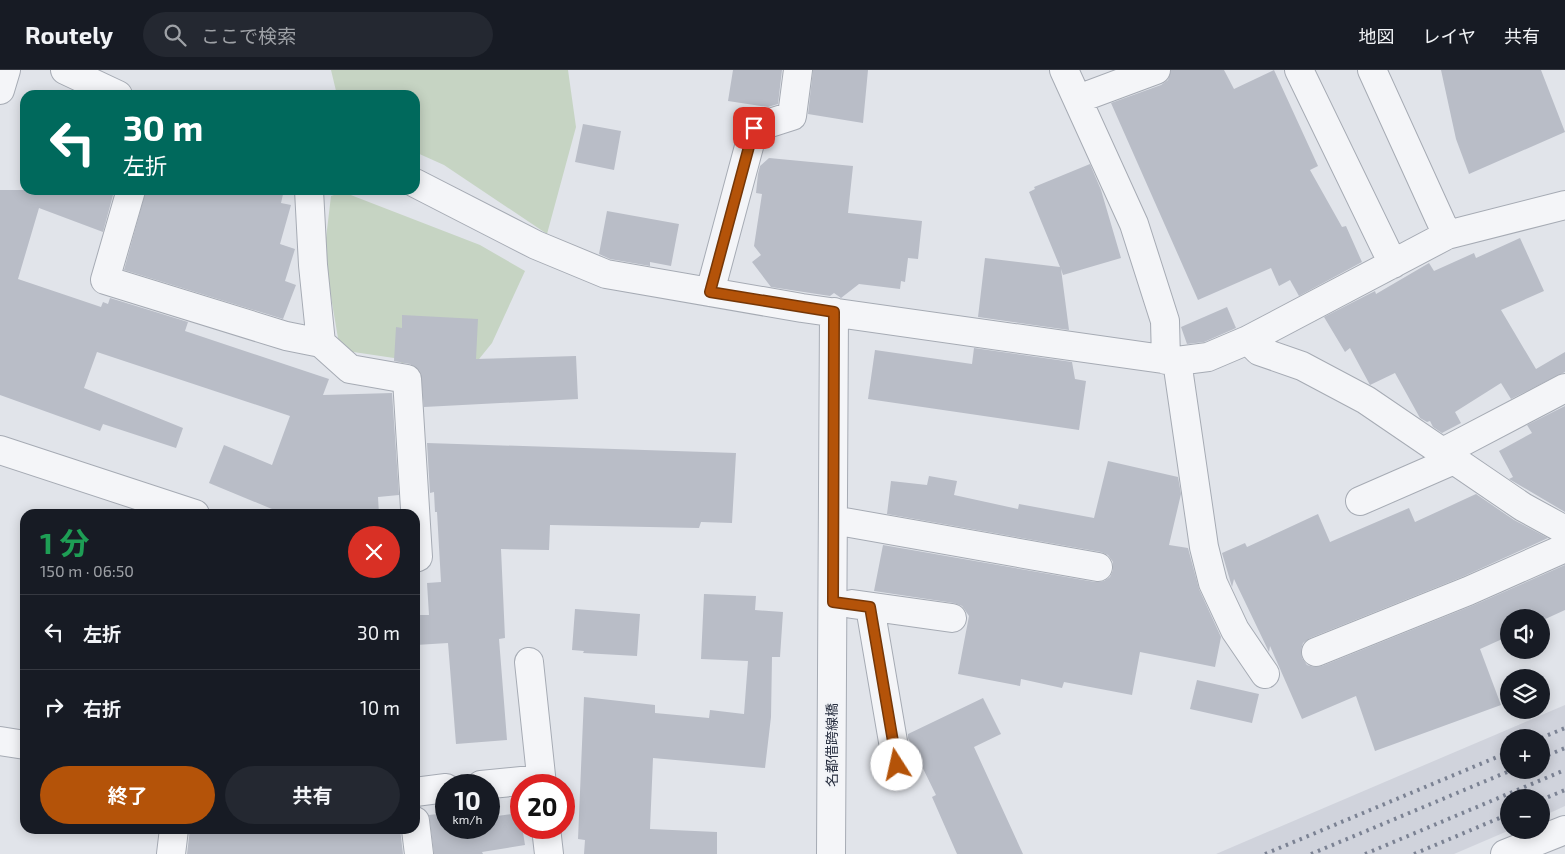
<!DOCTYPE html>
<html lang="ja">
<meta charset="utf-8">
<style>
:root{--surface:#171b24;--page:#242831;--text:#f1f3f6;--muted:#9ea1a6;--line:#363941;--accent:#b45309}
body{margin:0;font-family:"Exo 2","Noto Sans JP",sans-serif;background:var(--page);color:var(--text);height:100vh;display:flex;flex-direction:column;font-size:19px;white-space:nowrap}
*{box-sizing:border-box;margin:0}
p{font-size:16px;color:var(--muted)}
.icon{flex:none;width:28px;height:28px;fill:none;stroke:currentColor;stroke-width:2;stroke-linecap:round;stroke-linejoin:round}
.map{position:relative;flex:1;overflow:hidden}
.details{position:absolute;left:20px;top:439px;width:400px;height:325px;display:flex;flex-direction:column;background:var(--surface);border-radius:15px;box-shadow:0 2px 12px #0003}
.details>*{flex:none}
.guide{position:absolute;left:20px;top:20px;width:400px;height:105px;border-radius:15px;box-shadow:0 2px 12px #0003;background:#00695c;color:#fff;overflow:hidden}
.controls{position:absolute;left:1500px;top:539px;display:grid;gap:10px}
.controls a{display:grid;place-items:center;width:50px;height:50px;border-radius:50%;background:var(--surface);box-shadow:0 2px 12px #0003;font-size:25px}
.speed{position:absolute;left:435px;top:704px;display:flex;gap:10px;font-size:25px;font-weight:700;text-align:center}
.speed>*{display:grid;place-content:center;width:65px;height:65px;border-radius:50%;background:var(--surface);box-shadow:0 2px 12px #0003;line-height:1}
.speed small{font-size:12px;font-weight:400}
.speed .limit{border:8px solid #d22;background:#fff;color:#111}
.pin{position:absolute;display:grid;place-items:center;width:42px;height:42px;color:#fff;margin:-21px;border-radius:10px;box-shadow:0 2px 8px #0006}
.me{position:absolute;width:55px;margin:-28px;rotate:350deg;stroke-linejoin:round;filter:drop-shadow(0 0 4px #0008)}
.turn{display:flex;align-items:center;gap:18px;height:105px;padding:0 20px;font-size:22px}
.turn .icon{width:65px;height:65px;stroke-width:2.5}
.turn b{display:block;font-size:35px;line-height:42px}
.round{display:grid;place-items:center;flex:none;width:52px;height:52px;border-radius:26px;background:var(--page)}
.headline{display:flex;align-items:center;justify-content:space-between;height:85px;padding:0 20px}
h1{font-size:30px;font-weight:700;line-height:38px;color:#1e9e55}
.button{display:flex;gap:10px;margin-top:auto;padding:10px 20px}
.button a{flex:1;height:58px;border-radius:30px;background:var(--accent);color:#fff;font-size:20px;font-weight:700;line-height:58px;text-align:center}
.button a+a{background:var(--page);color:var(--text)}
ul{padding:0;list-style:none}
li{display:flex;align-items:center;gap:15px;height:75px;padding:0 20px;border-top:1px solid var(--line)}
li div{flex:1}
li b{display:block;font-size:19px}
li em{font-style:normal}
header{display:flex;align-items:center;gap:30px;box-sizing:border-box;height:70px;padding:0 25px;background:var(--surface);border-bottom:1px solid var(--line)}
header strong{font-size:24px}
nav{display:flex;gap:28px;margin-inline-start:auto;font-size:18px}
.search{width:350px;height:45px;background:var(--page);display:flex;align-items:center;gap:12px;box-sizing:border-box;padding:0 18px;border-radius:28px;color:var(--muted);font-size:19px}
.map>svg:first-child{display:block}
</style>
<header>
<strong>Routely</strong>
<div class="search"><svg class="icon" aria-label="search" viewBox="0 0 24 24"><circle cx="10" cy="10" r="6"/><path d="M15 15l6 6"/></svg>ここで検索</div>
<nav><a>地図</a><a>レイヤ</a><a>共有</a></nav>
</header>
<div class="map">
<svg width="1565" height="784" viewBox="0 0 1565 784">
<rect width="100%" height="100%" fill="#e1e4ea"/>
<!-- built -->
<path fill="#d0d3dc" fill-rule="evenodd" d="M1565 635V736L1541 747V728H1509L1510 760 1454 784H1216ZM1509 668H1541V700H1509Z"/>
<!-- green -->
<path fill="#c6d4c3" d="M331 0H568L576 57 547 164 444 95 415 82V25H337Z
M343 122 480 175 525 201 492 273 475 294 402 293 394 288 340 280 324 185 331 126Z"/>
<!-- building -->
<path fill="#b9bdc7" d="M733 0H782L778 34 768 37 728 31Z
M813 0H868L863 53 808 44Z
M1171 0H1224L1234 19 1274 0 1318 96 1310 100 1342 157 1346 156 1362 192 1299 226 1290 210 1279 216 1271 198 1198 230 1111 33 1161 15 1168 10Z
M1441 0H1541L1565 62 1469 104 1456 69Z
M583 54 621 61 614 100 575 92Z
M769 88 853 96 848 143 922 151 918 189 908 188 905 212 901 211 900 219 859 214 841 228 834 223 830 226 771 217 752 192 761 185 754 176 762 124 756 123 758 104 760 96Z
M1090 94 1101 120 1121 188 1063 205 1061 199 1069 260 978 247 985 188 1060 197 1029 122 1035 119 1034 117Z
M0 120H99L113 125 103 162 39 138 18 209 101 237 103 232 108 234 110 228 188 252 185 261 329 309 323 325 392 323 399 425 378 427 379 444H284L209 413 224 375 272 395 290 346 97 282 84 318 183 358 176 378 103 354 100 361 0 325Z
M146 120H284L281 133 291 135 280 174 295 179 285 211 296 215 283 249 124 200Z
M607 141 679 154 671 196 650 192V196L610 189 599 184Z
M1520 168 1544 221 1501 240 1536 299 1565 282V302L1511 329 1501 313 1455 342 1461 353 1442 363 1433 357 1430 351 1427 352 1420 348 1395 303 1370 315 1350 278 1345 282 1324 247 1375 221 1376 224 1429 193 1434 201 1474 183 1476 188Z
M1227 237 1236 258 1204 272 1187 274 1181 257Z
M402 245 478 249 476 289 576 286 578 329 424 337 420 301 410 294 394 291 396 257 402 258Z
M974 278 1072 292 1075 309 1086 311 1079 360 868 329 875 280 972 294Z
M1565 336V442L1509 409 1513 407 1499 381 1532 363 1527 355Z
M427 373 736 383 732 453 701 452 699 458 550 455 549 480 501 479 505 568 499 569 507 670 456 674 448 573 416 575 415 545H429L427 513 441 512 437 442H435L434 422 430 423Z
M1108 391 1178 407 1181 424 1169 475 1188 478 1199 519 1221 567 1215 597 1140 582 1132 625 1064 612 1062 618 1021 609 1020 616 958 604 969 546 962 536 954 533 874 521 883 475 1095 512 1104 511 1110 507 1113 500V492L1108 485 1101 482 887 444 891 411 927 415 929 406 957 411 954 425 1018 439 1019 434 1094 448Z
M1476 424 1514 450 1548 468 1462 507 1310 568 1303 573 1301 580 1302 588 1307 595 1314 597 1322 596 1474 535 1565 495V540L1541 551V548H1509V566L1480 579 1501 635 1375 681 1356 626 1302 649 1270 576 1269 582 1234 509 1232 517 1222 483 1245 473 1247 477 1318 444 1330 472 1409 438 1415 452Z
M704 524 756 526 755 540 783 542 780 587H772L771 647 765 698 653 688 650 759 717 762V784H584L585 770 578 769 584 627 655 635V643L709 648 710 640 744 644 748 591 701 589Z
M575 539 640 544 637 586 583 583 584 581 572 580Z
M1197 610 1259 624 1252 653 1190 639Z
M983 628 1001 664 974 677 1023 784H957L932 727 936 725 908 668V664Z
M496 736 497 746 520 743 525 775 482 782 483 784H434L429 745 446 743V758H489V737Z
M190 759H400L403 784H187Z"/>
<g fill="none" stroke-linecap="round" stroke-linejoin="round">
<defs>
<path id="minor" d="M65 0 118 25
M1064 0 1134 154 1165 251 1166 290
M1299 0 1393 194
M1372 0 1447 165
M0 20 6 0
M1078 29 1156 0
M415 113 536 175 606 204 802 238 1177 291 1208 287 1248 270 1447 165 1565 135
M131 120 105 210 286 266 321 273
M309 120 313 195 321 273 350 299 407 309 418 487 415 488
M710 222 754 58 792 46 798 0
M1248 270 1259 281 1302 296 1366 330 1523 437 1565 460
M1177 291 1204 477 1213 513 1235 560 1265 604
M0 380 195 444
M1443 382 1565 318
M1360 431 1454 390
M833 450 1098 497
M852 534 952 548
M870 537 897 695
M1316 582 1468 521 1565 478
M529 592 542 715
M0 671 25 675
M481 715 541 709
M415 722 446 718
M415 751 419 784
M546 758 549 784
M171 784 174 759
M831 784 834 242
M1505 784 1565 760"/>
</defs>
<!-- minor casing -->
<use href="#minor" stroke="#a6abb4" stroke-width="30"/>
<!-- minor -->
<use href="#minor" stroke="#f4f5f8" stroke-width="28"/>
<!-- rail -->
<path stroke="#7b8293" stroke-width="4" stroke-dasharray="2.5 5" stroke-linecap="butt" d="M1541 668 1565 658
M1541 688 1565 678
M1541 730 1565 720
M1265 784 1509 682
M1311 784 1512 700
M1365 784 1565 700
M1414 784 1509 744"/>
</g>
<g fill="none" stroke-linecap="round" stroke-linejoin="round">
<defs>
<path id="route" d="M754 58 710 222 834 242 833 532 870 537 897 695"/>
</defs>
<!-- route casing -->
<use href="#route" stroke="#753606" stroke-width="12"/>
<!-- route -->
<use href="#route" stroke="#b45309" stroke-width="9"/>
</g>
<g text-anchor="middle" stroke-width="4" stroke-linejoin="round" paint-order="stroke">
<!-- street labels -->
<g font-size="14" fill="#2a3142" stroke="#f1f3f7">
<text transform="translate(832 675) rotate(-90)" y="5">名都借跨線橋</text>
</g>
</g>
</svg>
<div class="controls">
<a><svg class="icon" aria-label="sound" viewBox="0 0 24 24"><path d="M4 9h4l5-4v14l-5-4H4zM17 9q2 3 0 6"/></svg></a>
<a><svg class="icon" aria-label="layers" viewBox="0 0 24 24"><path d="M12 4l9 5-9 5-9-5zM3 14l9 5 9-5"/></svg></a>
<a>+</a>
<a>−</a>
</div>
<div class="speed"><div>10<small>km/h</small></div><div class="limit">20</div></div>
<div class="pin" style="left:754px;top:58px;background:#d93025"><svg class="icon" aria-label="arrive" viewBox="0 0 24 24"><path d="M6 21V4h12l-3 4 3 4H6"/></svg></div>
<svg class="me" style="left:897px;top:695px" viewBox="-20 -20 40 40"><circle r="19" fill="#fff"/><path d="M0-13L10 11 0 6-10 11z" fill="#b45309"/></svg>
<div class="guide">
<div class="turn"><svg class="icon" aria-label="left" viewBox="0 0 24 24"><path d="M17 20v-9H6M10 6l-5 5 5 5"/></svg><div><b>30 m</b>左折</div></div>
</div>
<section class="details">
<div class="headline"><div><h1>1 分</h1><p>150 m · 06:50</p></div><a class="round" style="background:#d93025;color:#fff"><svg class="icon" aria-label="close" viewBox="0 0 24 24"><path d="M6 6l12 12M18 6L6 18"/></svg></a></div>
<ul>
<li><svg class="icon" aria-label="left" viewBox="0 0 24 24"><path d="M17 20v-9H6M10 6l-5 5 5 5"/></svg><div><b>左折</b></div><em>30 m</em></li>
<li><svg class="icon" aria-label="right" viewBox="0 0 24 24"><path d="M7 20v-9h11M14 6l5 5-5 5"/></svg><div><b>右折</b></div><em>10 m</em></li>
</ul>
<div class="button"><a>終了</a><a>共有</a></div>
</section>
</div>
